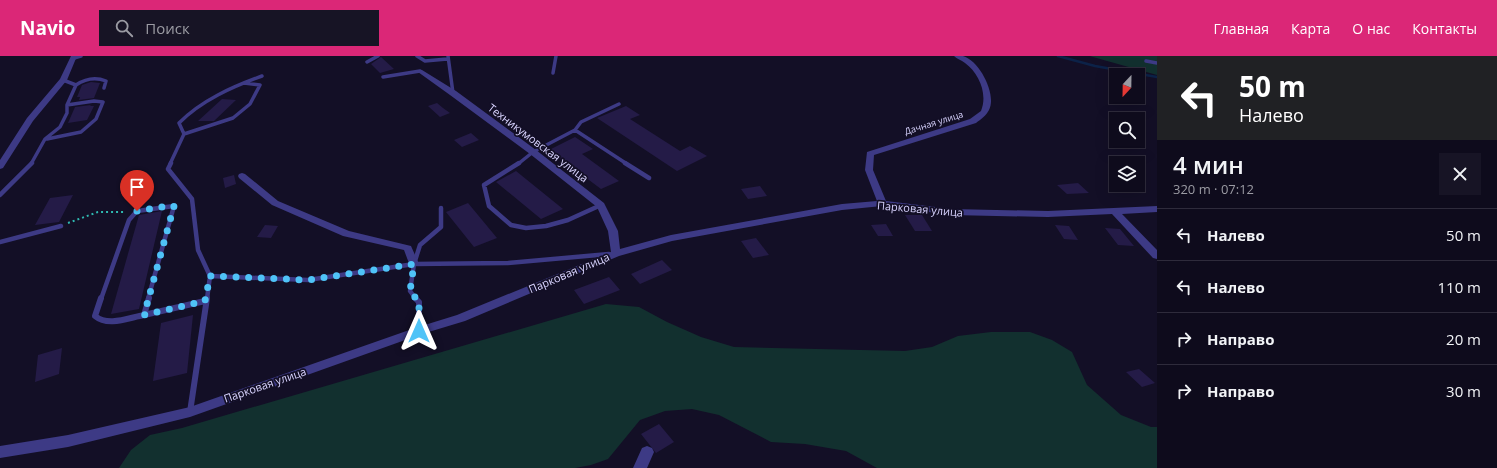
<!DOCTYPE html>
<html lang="ru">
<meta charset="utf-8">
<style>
:root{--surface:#0e0b1c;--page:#171425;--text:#f1f3f6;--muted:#9b9ba3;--line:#2e2b3b;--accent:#db2777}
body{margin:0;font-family:"Open Sans",sans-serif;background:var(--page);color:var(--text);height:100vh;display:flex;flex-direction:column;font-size:15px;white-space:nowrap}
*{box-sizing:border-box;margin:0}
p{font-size:13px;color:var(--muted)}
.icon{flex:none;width:22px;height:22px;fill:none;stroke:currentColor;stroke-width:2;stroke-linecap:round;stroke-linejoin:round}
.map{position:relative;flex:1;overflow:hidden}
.panel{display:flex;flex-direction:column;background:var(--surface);width:340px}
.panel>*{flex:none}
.top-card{background:#202124;color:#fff;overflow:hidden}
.needle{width:26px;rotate:202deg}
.tools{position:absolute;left:1109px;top:12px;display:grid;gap:8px}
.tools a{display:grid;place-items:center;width:36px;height:36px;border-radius:0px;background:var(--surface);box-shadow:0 4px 16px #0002,0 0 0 1px var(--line);font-size:20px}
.pin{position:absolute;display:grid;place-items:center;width:34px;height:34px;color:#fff;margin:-41px -17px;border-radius:50% 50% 50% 0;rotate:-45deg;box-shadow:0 0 4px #0007}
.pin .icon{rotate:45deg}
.me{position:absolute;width:44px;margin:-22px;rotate:0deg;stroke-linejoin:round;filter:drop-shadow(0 0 3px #0008)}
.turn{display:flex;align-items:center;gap:14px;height:84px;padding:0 16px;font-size:18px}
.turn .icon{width:52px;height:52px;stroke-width:2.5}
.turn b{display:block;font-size:28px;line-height:34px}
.round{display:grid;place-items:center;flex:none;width:42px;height:42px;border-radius:0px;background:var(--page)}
.overview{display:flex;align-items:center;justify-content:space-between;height:68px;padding:0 16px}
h1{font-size:24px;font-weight:600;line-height:30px}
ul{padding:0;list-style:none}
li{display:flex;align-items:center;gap:12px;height:52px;padding:0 16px;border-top:1px solid var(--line)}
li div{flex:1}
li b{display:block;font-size:15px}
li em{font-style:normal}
header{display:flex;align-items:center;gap:24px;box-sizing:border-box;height:56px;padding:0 20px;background:var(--accent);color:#fff}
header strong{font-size:19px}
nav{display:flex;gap:22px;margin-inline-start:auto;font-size:14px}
.search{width:280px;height:36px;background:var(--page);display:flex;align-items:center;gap:10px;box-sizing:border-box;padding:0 14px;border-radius:0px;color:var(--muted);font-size:15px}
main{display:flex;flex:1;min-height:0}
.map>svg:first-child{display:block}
</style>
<header>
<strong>Navio</strong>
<div class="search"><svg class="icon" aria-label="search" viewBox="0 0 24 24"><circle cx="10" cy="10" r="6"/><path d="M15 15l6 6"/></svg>Поиск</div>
<nav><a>Главная</a><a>Карта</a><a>О нас</a><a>Контакты</a></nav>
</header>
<main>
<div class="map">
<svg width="1157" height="412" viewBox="0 0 1157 412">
<rect width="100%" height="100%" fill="#130f26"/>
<!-- green -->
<path fill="#12302f" d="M1090 0H1157V19L1093 1Z
M606 248 639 251 667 266 701 281 734 291 905 295 932 291 958 280 991 276H1030L1052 284 1072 296 1087 329 1121 359 1151 371H1157V412H877L846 395 805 388 771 386 719 359 692 353 665 355 640 364 608 403 591 409 575 412H119L131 394 150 379 182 372Z"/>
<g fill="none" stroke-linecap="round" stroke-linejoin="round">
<!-- stream -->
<path stroke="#0c2248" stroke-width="2.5" d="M1058 0 1095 10 1157 21"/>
</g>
<!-- building -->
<path fill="#241b47" d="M381 1 394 13 380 17 371 8Z
M91 26 100 27 94 42 79 44 80 41H77L82 29Z
M222 43 236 44 214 65H198Z
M437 47 443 52 450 57 440 61 428 50Z
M91 49 90 50H94L87 64 68 67 75 51Z
M626 50 640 59 630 63 680 95 690 90 707 100 677 115 597 62Z
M471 77 479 84 462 91 454 84Z
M575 81 593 93 582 98 619 125 601 133 549 94Z
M516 115 563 153 541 163 496 126Z
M234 119 236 128 225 132 223 122Z
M1078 127 1089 137 1067 138 1057 129Z
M760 130 767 140 748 143 741 133Z
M73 139 59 166 35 169 50 142Z
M468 147 497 182 474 191 446 156Z
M162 155 139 253 111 258 139 159Z
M905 159H922L932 175H915Z
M886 168 893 180H878L871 169Z
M265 169 278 170 271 182 257 181Z
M1055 169 1069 170 1078 184 1064 183Z
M1105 172 1120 173 1134 190 1118 189Z
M756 182 769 199 753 202 741 185Z
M662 204 672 214 640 228 631 218Z
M609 221 620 234 584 248 574 234Z
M193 259 187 317 153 325 161 267Z
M62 292 59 318 35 326 38 299Z
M1139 313 1155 327 1142 331 1126 316Z
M659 368 674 386 656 397 641 378Z"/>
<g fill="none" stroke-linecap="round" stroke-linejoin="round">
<!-- path -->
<path stroke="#2fb8b0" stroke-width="2" stroke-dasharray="2 3" stroke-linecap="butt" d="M68 167 98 156H125"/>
<!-- service-far2 -->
<path stroke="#3d3a85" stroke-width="3.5" d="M417 0 425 5 447 3
M448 0 453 37
M74 2 81 0
M1146 5 1157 7
M367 6 378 0
M553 17 556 0
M383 21 420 15
M76 29C85 23 96 21 106 25L104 32
M575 74 627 108
M184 78 233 62 250 48 260 29 244 27
M47 83 81 76 96 63 103 46 94 45 67 49
M31 108 45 83 60 71 67 57V49L76 29 63 24
M170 108 184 78 179 67C202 44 232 31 262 20
M518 108 533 96 575 74 581 66 619 48"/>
<!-- service-far1 -->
<path stroke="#3d3a85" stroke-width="4.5" d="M171 107 168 113 192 143 198 194 210 220 207 243
M519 107 484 129 489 150 511 169 526 172 546 170 568 164 601 149
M625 107 649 122
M0 139 32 107
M0 186 61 170
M210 220 308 224 414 208 508 207 609 198
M101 243 129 164 137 155 174 150 148 243
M416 243 410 235 414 208 420 189 441 171V152"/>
<!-- service -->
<path stroke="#3d3a85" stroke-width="6" d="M101 242 95 260C108 271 128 262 144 259
M415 242 419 246V275
M144 259 149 242
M144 259 205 245
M190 356 207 242"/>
<!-- minor -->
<path fill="#3d3a85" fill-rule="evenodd" d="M71 0H77L67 24 33 65 3 112 0 113V104L27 62 60 23Z
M954 0C957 0 960 0 963 0 980 5 997 39 989 54 986 60 981 63 976 67L874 99 873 114 886 145 952 153 1048 155 1157 150V156L1122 158 1157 194V203L1153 202 1112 158 1048 161 952 159 882 150 842 154 672 185 619 200 465 265 422 278 190 361 68 391 0 402V390L68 379 190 351 415 272 457 259 611 196 608 175 597 151 530 98 450 39 418 16V14H422L456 35 536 94 604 147 618 175 620 193 671 179 842 148 877 145 865 114 867 96 970 63 981 55C988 38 979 17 965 7 961 4 957 3 954 0Z
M242 117 245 118 278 145 349 175 411 190 419 208 414 211 410 210 404 194 343 180 272 149 239 122 238 120 239 118Z
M647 390 652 392 654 396 647 412H633L642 392Z"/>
</g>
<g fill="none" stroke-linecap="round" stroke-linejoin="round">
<!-- route -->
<path stroke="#4fc3f7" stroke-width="7" stroke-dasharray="0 12.6" d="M137 155 168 150H174L144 259 205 245 210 220 308 224 414 208 410 235 419 246V275"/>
</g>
<g text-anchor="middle" stroke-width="3.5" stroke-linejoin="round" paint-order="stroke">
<!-- far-street labels -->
<g font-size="9" fill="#d9d4ff" stroke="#130f26">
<text transform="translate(934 67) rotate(-17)" y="3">Дачная улица</text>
</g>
<!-- street labels -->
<g font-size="11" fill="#d9d4ff" stroke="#130f26">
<text transform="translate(538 87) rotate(37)" y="4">Техникумовская улица</text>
<text transform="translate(920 153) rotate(5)" y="4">Парковая улица</text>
<text transform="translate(569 217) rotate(-23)" y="4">Парковая улица</text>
<text transform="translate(265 329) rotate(-19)" y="4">Парковая улица</text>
</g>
</g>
</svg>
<div class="tools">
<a><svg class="needle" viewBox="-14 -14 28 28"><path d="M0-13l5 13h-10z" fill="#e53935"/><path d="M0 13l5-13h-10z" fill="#9b9ba3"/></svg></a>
<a><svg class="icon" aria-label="search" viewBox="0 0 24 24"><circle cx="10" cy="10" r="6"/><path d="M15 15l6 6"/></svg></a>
<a><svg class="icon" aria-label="layers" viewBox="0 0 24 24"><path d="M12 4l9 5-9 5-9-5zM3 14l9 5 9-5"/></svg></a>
</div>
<div class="pin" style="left:137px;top:155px;background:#d93025"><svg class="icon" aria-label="arrive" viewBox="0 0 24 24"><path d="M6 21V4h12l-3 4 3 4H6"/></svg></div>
<svg class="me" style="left:419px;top:275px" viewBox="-20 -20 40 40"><path d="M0-17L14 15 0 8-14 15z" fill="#4fc3f7" stroke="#fff" stroke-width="4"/></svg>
</div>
<section class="panel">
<div class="top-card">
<div class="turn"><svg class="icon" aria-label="left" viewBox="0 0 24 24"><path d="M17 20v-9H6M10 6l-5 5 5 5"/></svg><div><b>50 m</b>Налево</div></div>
</div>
<div class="overview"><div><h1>4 мин</h1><p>320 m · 07:12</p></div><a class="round"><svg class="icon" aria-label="close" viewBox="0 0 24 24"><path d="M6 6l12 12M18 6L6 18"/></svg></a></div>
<ul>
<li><svg class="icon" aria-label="left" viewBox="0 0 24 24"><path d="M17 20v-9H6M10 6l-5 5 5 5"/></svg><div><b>Налево</b></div><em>50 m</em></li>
<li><svg class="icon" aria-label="left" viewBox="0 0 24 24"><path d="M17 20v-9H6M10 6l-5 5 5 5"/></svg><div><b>Налево</b></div><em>110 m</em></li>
<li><svg class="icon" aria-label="right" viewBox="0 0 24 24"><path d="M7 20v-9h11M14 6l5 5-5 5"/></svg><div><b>Направо</b></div><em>20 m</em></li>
<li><svg class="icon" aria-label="right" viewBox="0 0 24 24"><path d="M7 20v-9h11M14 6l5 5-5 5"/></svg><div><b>Направо</b></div><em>30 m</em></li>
</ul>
</section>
</main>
